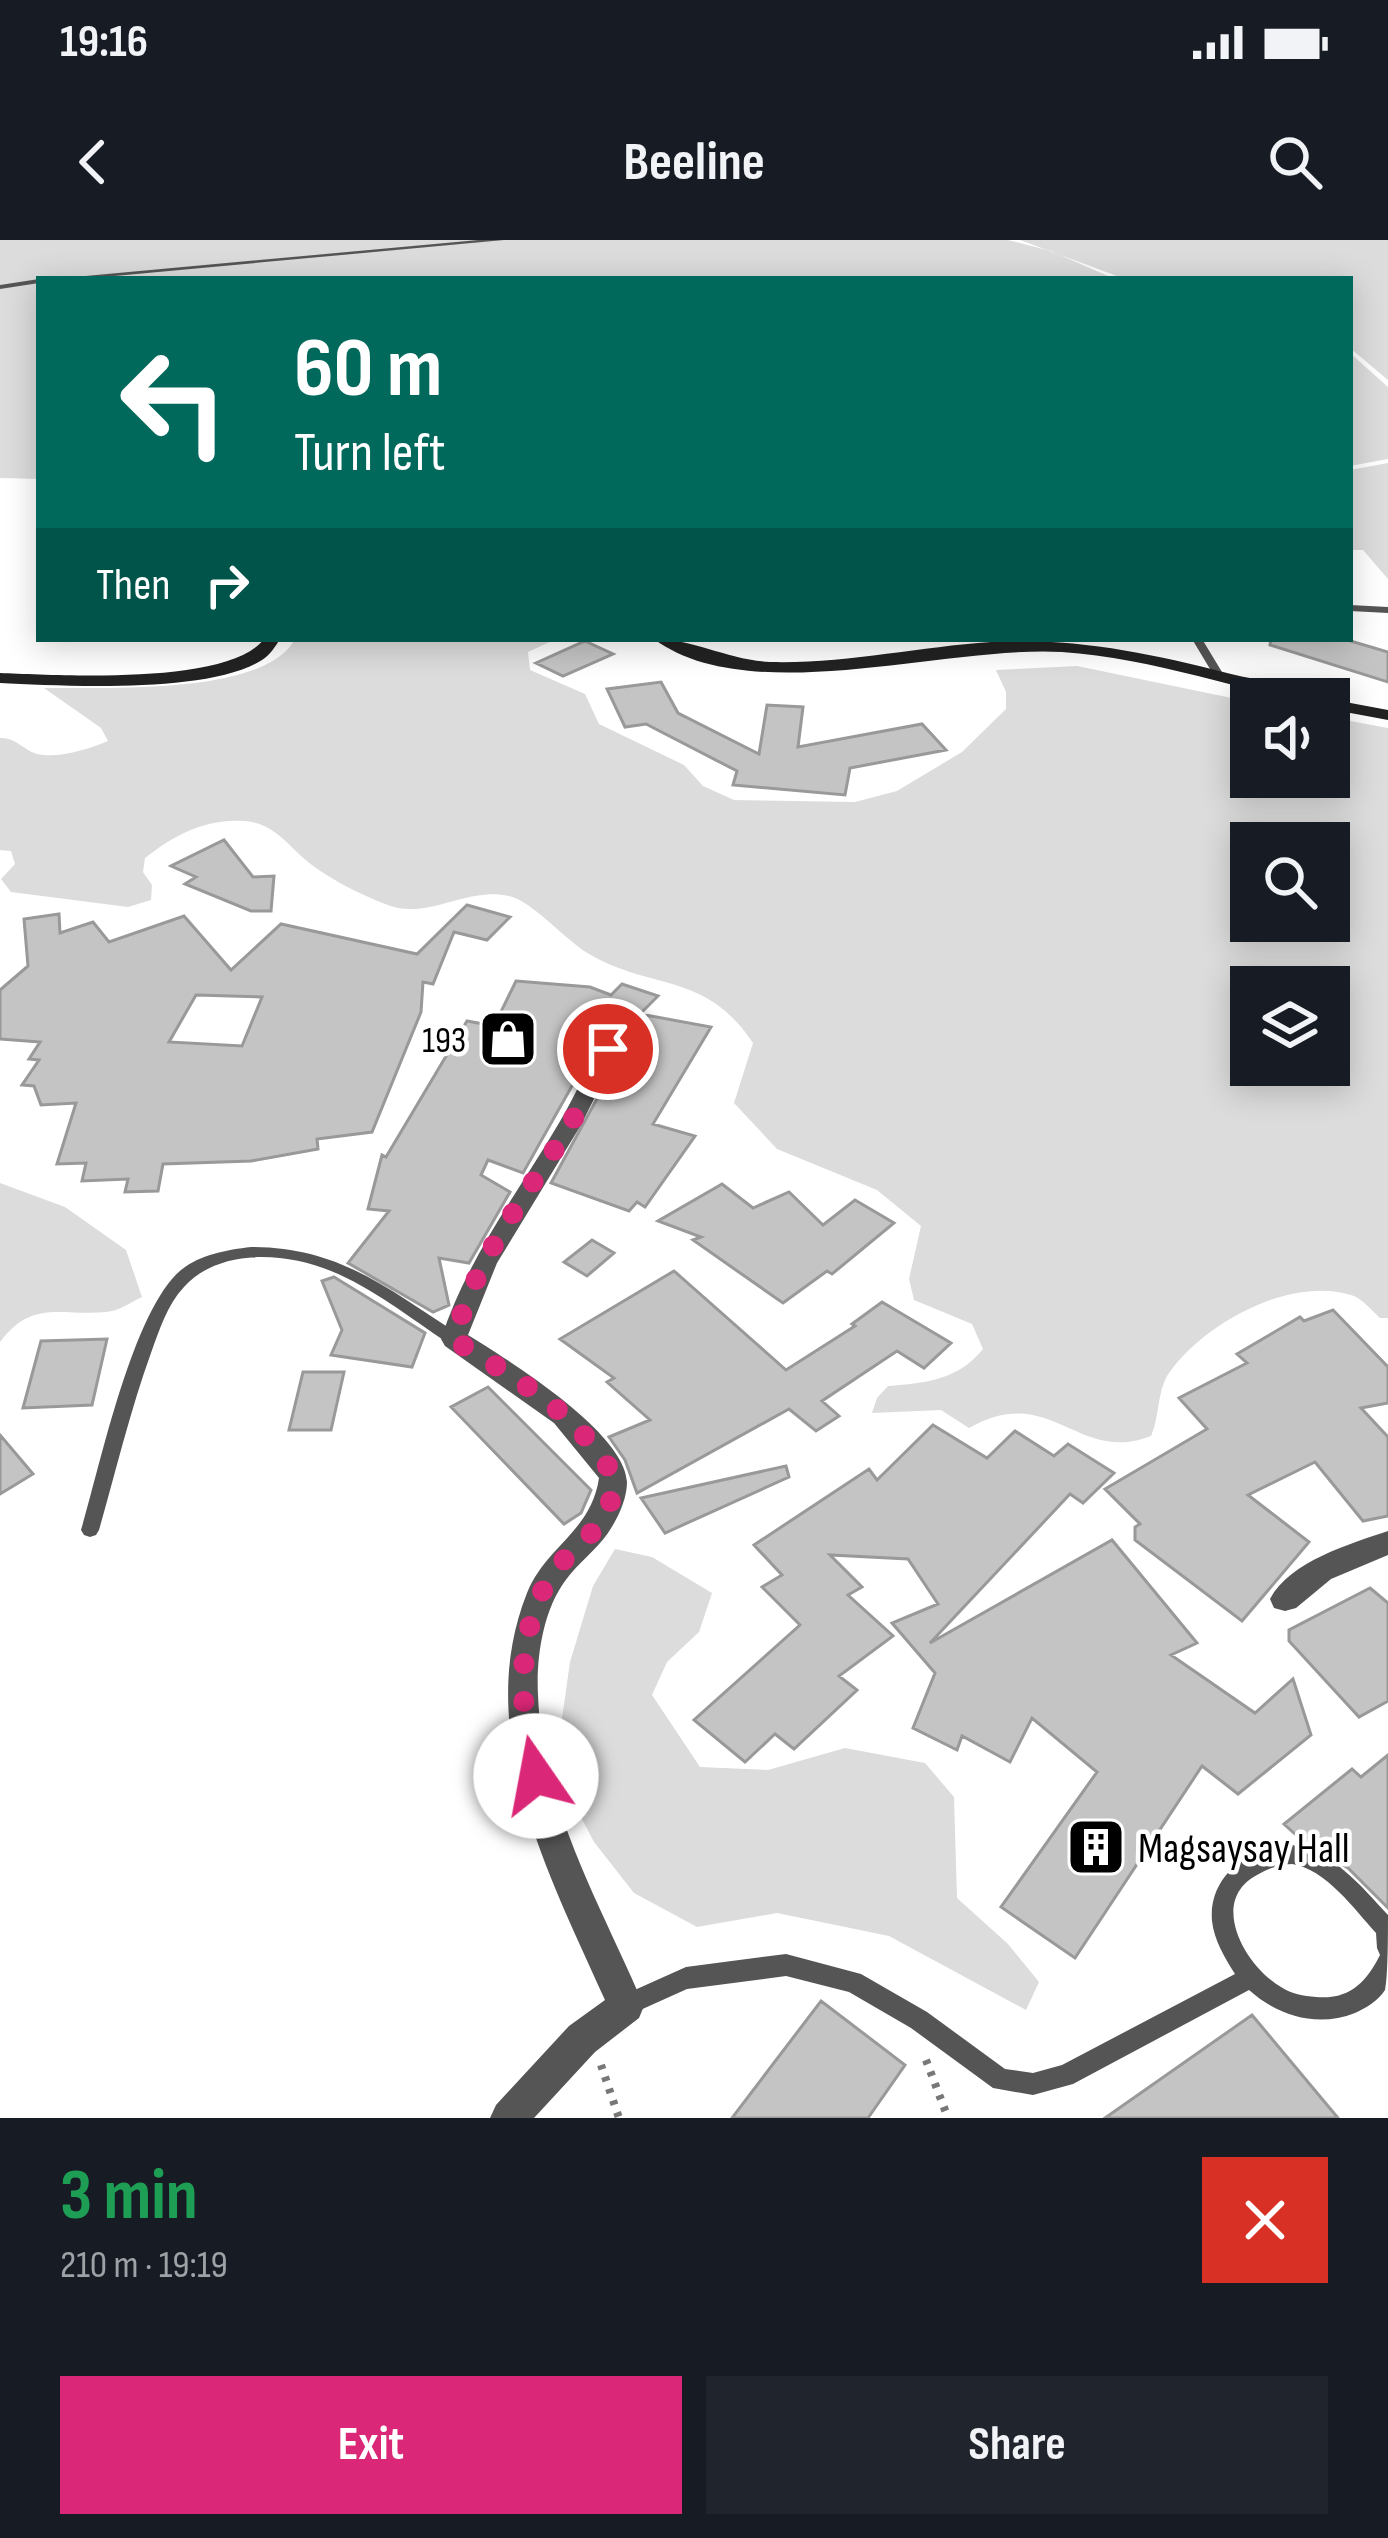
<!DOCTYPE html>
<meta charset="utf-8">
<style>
:root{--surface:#171b24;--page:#20242c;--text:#f1f3f6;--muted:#9ea1a6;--accent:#db2777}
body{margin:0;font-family:"Sofia Sans Condensed",sans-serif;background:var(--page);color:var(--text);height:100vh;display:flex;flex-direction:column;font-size:45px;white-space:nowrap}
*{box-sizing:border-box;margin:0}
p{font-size:39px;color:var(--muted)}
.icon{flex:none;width:66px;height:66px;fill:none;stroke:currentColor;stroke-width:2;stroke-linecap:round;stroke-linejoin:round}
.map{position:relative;height:1878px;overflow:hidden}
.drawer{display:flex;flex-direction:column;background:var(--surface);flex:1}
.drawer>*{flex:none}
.top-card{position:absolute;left:36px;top:36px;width:1317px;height:366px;border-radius:0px;box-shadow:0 6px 30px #0003;background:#00695c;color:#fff;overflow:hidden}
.controls{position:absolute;left:1230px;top:438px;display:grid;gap:24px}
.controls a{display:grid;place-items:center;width:120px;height:120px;border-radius:0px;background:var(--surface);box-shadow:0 6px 30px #0003;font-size:60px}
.pin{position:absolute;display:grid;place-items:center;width:102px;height:102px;color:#fff;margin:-51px;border:6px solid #fff;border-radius:50%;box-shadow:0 3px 12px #0007}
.me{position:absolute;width:132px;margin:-66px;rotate:348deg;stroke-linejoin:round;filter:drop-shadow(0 0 9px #0008)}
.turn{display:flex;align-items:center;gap:42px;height:252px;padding:0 60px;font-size:54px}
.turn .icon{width:156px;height:156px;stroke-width:2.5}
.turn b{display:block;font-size:84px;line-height:102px}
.then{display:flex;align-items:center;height:114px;padding:0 60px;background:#0003;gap:24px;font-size:45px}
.round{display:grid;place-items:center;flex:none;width:126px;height:126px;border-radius:0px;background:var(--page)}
.headline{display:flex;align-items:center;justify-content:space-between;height:204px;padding:0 60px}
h1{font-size:72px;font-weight:700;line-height:90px;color:#1e9e55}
.cta{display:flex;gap:24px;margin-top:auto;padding:24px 60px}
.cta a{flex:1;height:138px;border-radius:0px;background:var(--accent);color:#fff;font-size:48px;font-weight:700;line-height:138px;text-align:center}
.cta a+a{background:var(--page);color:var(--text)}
.status{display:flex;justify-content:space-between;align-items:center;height:84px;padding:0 60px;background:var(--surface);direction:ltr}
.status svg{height:33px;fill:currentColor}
header{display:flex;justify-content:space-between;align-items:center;height:156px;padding:0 60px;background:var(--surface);font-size:54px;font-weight:700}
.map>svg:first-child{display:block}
</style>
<div class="status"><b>19:16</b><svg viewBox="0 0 49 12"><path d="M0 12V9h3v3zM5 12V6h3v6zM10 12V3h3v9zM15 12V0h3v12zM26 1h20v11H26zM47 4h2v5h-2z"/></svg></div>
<header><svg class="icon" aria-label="back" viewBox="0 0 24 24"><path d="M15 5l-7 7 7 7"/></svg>Beeline<svg class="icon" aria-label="search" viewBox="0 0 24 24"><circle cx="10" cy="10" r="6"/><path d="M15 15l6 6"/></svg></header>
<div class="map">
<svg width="1388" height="1878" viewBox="0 0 1388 1878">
<rect width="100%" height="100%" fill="#fff"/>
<!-- green -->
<path fill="#dcdcdc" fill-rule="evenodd" d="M0 0H1008L1051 11 1115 39H39V239L0 238Z
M1020 0H1388V140L1350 108V39H1125Z
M1350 113 1388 147V219L1350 226Z
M1388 223V339L1363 310H1350V230Z
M295 399H556L528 412 530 430 585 454 599 484 684 525 703 546 734 560 855 562 897 551 962 512 1006 469V452L996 430 1077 426 1251 462V537H1329V477L1388 488V1078H1380C1371 1070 1362 1058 1351 1055 1290 1036 1204 1083 1169 1133 1157 1150 1160 1176 1151 1196 1077 1225 1051 1141 969 1188L941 1170 872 1173 877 1158 888 1146C926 1143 958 1140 983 1109L972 1084 914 1060 909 1039 921 986 877 950 777 909 734 863 753 803C705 731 652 751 589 714 564 699 532 661 509 656 465 646 427 682 385 664 360 654 335 642 312 625 290 609 277 584 245 581 206 578 174 595 145 618L143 632 152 645 151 660 128 667 11 652 1 639 15 624 11 611 0 610V498C17 498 22 509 37 514 58 519 89 509 108 501L101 488 44 448C102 447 266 456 295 399ZM1251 603H1329V681H1251ZM1251 747H1329V825H1251Z
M0 943 65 967 126 1010 142 1057C131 1062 119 1071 106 1072 60 1076 32 1059 0 1102Z
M615 1309 652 1317 712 1353 699 1392 667 1422 652 1455 700 1527 768 1530 845 1508 925 1523 954 1557 957 1658 1008 1704 1039 1742 1026 1770 889 1696 777 1673 697 1687 634 1653 594 1602 555 1528 570 1422 593 1346Z"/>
<!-- building -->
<path fill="#c4c4c4" stroke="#999" stroke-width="3" fill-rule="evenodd" d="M1271 399H1344L1388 412V442L1270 405Z
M585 401 613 414 563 436 536 423Z
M661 442 678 473 759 514 767 465 803 467 798 507 922 484 946 510 850 528 845 555 733 545 737 531 646 484 625 487 607 449Z
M224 600 253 637 274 636 271 671H251L185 644 196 637 171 626Z
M467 665 510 677 487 700 454 692 433 744 423 742 421 772 372 892 317 899 318 909 251 921 163 924 158 951 125 952 128 939 82 941 86 923 57 924 76 863 41 865 34 846 22 845 39 820 29 819 40 802 0 799V750L28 726 24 679 59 674 60 693 93 682 109 702 184 676 231 730 281 684 417 714ZM196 755 262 757 242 806 169 802Z
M516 741 590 747 611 755 622 744 658 756 640 774 711 787 653 884 695 896 645 967 637 962 629 971 551 943 623 811 610 798 595 805 523 933 488 920 481 935 510 952 469 1023 439 1018 449 1065 433 1072 348 1023 389 971 368 969 382 915 386 917 467 781 494 786Z
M722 944 753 968 789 952 823 985 855 960 894 983 832 1034 827 1031 783 1063 693 1000 701 997 658 981Z
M592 1000 614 1013 587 1036 564 1022Z
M674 1031 786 1130 855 1086 852 1084 882 1062 951 1103 924 1128 897 1111 822 1161 839 1176 816 1191 789 1169 637 1253 625 1220 609 1197 650 1180 607 1142 614 1138 560 1099Z
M334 1037 425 1093 412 1127 331 1115 342 1090 322 1041Z
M1333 1070 1388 1127V1163L1361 1168 1388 1197V1276L1363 1281 1315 1222 1248 1255 1309 1302 1242 1381 1135 1300V1287L1140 1284 1105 1249 1207 1189 1179 1158 1247 1123 1237 1114 1300 1077 1304 1081Z
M107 1099 92 1165 23 1168 41 1101Z
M303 1132H344L331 1190H289Z
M488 1147 591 1250 581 1273 564 1284 451 1167Z
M933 1185 987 1218 1015 1191 1054 1216 1068 1204 1114 1233 1083 1263 1070 1254 930 1403 1112 1300 1197 1403 1171 1415 1255 1473 1293 1439 1311 1495 1238 1554 1202 1526 1075 1718 1001 1667 1097 1532 1032 1478 1010 1522 962 1496 957 1510 913 1488 935 1433 892 1383 938 1364 908 1319 830 1315 862 1347 848 1355 893 1396 839 1436 857 1450 794 1509 775 1494 745 1522 694 1480 800 1385 762 1347 782 1335 754 1305 869 1229 877 1240Z
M0 1195 33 1234 0 1254Z
M786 1226 789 1237 665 1293 641 1258Z
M1370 1348 1388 1363V1461L1359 1477 1289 1401V1390Z
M1388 1515V1668L1348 1628 1305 1603 1284 1584 1352 1529 1361 1537Z
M821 1761 905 1825 868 1878H732Z
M1252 1775 1338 1878H1105Z"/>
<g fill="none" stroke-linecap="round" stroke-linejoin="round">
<!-- path -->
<path stroke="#777" stroke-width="8" stroke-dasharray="4.5 8" stroke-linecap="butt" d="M926 1820 948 1878
M601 1825 619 1878"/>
<!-- service -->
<path fill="#555" fill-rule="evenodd" d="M478 0H504L82 39H53Z
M39 39V43L0 49V45Z
M1350 365 1388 367V373L1350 371Z
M1192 399H1202L1225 437 1224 439H1216Z
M251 1007C340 1007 388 1049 460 1095L462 1099 460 1103H448C410 1078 373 1048 331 1031 285 1012 219 1008 184 1047 167 1065 159 1091 151 1113 130 1171 116 1231 99 1290L96 1295 90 1297 84 1295 81 1290C100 1227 132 1071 181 1030 201 1014 227 1010 251 1007Z
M1292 1605C1333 1611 1361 1646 1388 1675 1388 1693 1388 1736 1385 1750 1378 1761 1366 1768 1355 1773 1317 1788 1278 1776 1249 1750L1073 1844 1033 1855 993 1848 911 1788 849 1752 786 1736 687 1749 627 1776 619 1773 616 1765 619 1757 686 1727 786 1714 861 1734 927 1772 1005 1829 1033 1833 1062 1825 1235 1734C1225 1718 1214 1700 1212 1681 1208 1636 1250 1605 1292 1605ZM1292 1624C1326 1629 1354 1669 1376 1693L1377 1708 1380 1715C1366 1743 1349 1760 1316 1757 1303 1756 1292 1754 1281 1747 1245 1726 1208 1661 1257 1635 1270 1628 1277 1625 1292 1624Z"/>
<!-- minor -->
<path fill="#555" fill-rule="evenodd" d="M608 802 619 809 581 885 497 1023 468 1095C508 1120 625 1192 627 1242 627 1259 618 1278 608 1293 596 1310 578 1323 565 1341 543 1371 536 1418 538 1455 542 1567 601 1665 644 1766L639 1778 595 1812 534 1878H490L496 1865 569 1786 605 1760C549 1635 472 1491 527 1353 546 1306 591 1292 599 1238L554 1183 445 1106 441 1099C466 1022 512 961 553 893 570 866 583 837 597 809Z
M1388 1291V1315L1331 1339 1296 1368 1285 1371 1274 1368 1270 1359C1290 1321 1350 1304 1388 1291Z"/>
<!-- secondary -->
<path fill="#222" fill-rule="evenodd" d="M264 399H280C275 407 270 415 262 420 208 454 64 446 0 443V433C57 435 229 446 264 399Z
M654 399C694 399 728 420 770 422 844 424 917 407 991 402 1071 397 1149 413 1227 433 1254 440 1293 444 1315 459 1274 459 1237 445 1198 436 1153 425 1108 415 1062 412 946 405 749 470 654 399Z
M1328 459H1329L1388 470V480L1329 469Z"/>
</g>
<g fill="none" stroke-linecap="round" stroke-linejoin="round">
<!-- route -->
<path stroke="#db2777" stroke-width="21" stroke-dasharray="0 37.8" d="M536 1536C519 1471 513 1385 557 1328 585 1293 612 1289 614 1237 579 1173 514 1137 454 1100 474 1025 514 972 555 909 576 878 591 843 608 809"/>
</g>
<!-- icons -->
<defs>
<symbol id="shop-square" viewBox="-11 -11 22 22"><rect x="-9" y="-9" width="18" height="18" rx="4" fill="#000" stroke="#fff"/><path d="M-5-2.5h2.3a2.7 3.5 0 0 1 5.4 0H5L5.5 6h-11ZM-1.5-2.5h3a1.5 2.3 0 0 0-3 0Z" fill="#fff"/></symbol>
<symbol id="building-square" viewBox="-11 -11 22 22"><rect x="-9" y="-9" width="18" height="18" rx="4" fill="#000" stroke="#fff"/><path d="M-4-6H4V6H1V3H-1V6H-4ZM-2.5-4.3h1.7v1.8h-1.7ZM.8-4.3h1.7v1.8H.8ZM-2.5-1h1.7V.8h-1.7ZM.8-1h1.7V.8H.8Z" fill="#fff"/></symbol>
</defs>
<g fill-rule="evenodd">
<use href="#shop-square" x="475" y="766" width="66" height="66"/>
<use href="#building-square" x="1063" y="1574" width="66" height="66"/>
</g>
<g text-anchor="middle" stroke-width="9" stroke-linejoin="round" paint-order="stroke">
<!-- poi labels -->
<g font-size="36" fill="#000" stroke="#fff" text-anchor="end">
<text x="466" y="812">193</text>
</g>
<!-- near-poi labels -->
<g font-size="42" fill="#000" stroke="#fff" text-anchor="start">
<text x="1138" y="1622">Magsaysay Hall</text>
</g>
</g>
</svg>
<div class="controls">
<a><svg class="icon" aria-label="sound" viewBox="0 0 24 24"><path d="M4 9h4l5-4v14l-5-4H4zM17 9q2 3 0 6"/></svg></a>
<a><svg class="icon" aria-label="search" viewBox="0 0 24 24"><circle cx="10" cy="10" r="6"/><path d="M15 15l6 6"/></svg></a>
<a><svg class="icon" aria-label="layers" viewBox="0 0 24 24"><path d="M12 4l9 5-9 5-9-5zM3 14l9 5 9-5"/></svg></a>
</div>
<div class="pin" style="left:608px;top:809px;background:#d93025"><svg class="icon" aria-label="arrive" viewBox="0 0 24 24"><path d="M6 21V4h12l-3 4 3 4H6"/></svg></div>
<svg class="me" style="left:536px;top:1536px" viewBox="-20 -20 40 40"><circle r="19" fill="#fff"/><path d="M0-13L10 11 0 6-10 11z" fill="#db2777"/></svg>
<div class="top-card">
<div class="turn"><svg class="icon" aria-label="left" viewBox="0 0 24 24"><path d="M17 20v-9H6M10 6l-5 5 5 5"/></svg><div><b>60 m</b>Turn left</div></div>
<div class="then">Then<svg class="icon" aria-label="right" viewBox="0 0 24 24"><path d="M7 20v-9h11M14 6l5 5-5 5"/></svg></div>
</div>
</div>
<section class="drawer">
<div class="headline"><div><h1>3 min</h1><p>210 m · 19:19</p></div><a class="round" style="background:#d93025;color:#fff"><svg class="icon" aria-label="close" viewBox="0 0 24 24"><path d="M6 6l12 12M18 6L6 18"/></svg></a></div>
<div class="cta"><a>Exit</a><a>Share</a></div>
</section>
